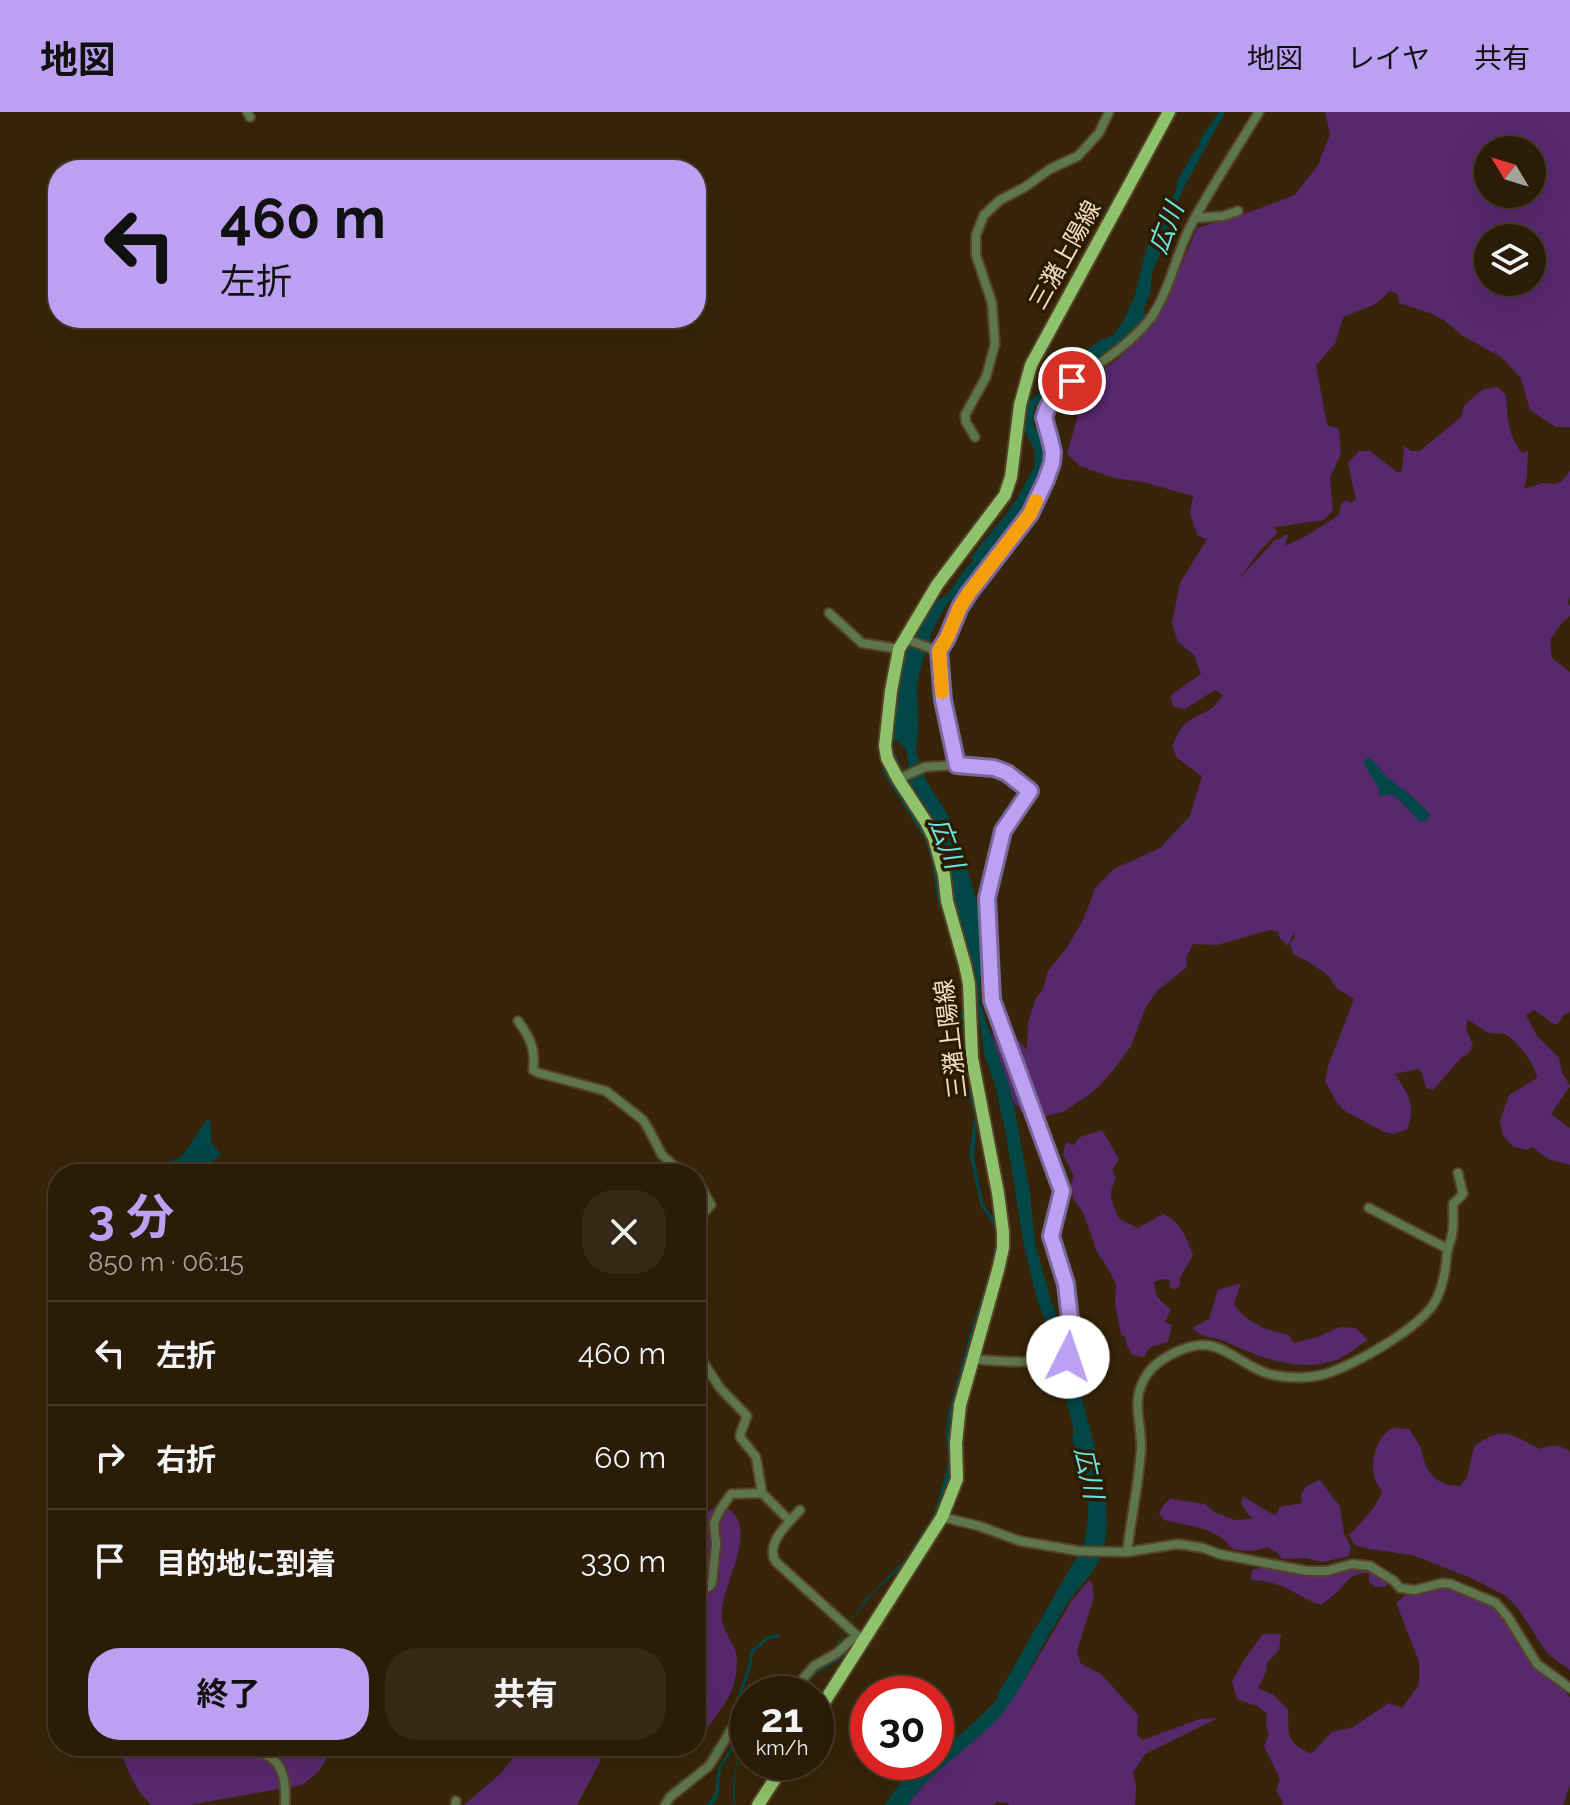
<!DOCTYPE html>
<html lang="ja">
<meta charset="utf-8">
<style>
:root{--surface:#2a1c07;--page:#362915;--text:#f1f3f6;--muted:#a5a19b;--line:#463a28;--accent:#bca0f2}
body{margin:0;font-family:Raleway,"Noto Sans JP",sans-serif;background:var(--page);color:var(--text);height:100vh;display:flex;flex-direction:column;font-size:30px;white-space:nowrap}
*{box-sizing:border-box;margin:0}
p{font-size:26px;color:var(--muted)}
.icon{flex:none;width:44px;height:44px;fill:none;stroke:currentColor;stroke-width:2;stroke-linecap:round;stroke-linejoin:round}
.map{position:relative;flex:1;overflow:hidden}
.drawer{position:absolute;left:48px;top:1052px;width:658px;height:592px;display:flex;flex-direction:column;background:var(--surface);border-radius:32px;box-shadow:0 8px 32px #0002,0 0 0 2px var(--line)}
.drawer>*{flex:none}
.banner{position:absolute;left:48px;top:48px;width:658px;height:168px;border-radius:32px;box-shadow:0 8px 32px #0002,0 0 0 2px var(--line);background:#bca0f2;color:#111;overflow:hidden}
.needle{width:52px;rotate:308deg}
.buttons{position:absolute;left:1474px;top:24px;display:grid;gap:16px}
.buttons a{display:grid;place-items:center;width:72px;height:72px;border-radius:50%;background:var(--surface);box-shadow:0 8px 32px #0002,0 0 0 2px var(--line);font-size:40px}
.speed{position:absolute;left:730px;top:1564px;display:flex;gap:16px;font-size:40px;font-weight:700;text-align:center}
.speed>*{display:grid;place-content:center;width:104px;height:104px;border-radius:50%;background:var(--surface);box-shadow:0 8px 32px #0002,0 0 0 2px var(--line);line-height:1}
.speed small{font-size:20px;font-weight:400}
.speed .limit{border:12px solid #d22;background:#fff;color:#111}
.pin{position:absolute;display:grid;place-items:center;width:68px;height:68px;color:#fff;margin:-34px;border:4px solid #fff;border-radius:50%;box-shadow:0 2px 8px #0007}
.me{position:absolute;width:88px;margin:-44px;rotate:4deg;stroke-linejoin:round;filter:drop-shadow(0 0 6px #0008)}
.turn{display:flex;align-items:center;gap:28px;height:168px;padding:0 40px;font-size:36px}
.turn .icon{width:104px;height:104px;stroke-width:2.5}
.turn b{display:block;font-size:56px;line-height:68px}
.round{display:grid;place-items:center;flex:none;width:84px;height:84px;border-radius:32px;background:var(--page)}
.head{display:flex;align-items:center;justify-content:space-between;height:136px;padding:0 40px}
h1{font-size:48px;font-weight:700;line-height:60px;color:var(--accent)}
.cta{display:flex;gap:16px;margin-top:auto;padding:16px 40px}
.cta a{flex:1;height:92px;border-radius:32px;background:var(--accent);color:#111;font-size:32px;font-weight:700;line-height:92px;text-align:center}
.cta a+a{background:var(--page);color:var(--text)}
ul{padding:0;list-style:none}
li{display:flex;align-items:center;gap:24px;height:104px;padding:0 40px;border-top:2px solid var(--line)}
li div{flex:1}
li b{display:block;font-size:30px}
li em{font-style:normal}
header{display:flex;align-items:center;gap:48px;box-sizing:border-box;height:112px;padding:0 40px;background:var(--accent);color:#111}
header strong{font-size:38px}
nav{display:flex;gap:44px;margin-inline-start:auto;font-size:28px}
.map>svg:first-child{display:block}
</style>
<header>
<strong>地図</strong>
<nav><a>地図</a><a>レイヤ</a><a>共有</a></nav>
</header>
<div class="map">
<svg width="1570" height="1693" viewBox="0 0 1570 1693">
<rect width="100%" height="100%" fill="#382509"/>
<!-- green -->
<path fill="#58286d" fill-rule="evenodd" d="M1325 0H1570V315H1556L1530 298 1521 266 1501 245 1463 224 1445 209 1430 201 1399 191 1398 182 1390 179 1374 193 1343 205 1335 232 1316 253 1327 313 1339 317 1341 341 1330 366 1333 398 1324 408 1275 415 1277 421 1258 441 1239 467 1276 427 1278 428 1285 423H1288L1285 434 1306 424 1339 403 1341 392 1346 388 1352 391 1356 388 1348 351 1359 339H1370L1397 360 1402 359 1404 334 1411 339H1420L1461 305 1464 294 1478 281 1484 277 1498 275 1506 283C1507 303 1508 324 1522 341L1528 339 1527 364 1524 377 1543 371 1554 372 1561 370 1570 359V483L1568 491 1570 494V504L1561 512 1550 528 1552 546 1570 560V900L1563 904 1558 912H1554L1534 898 1526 903 1537 924 1559 946 1562 960 1570 974 1551 1002 1570 1016V1053L1548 1047 1532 1035 1527 1038 1514 1035 1503 1024 1500 1009 1509 983 1537 966C1536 953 1519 932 1508 924 1503 921 1496 922 1490 921 1482 918 1476 911 1467 908L1466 917 1473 933 1468 942 1461 946 1433 978 1426 976 1422 961 1418 957 1395 962C1408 983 1417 993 1407 1017L1393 1022 1384 1020 1345 999 1337 991 1325 970 1328 954 1354 887 1336 876 1329 864 1309 850 1293 842 1290 832 1295 824 1294 820 1288 834 1280 826 1278 820 1270 818 1217 833 1193 832 1186 846 1187 855 1157 879 1145 897 1131 934 1112 960 1093 980 1063 1000 1037 1006 1020 999 1019 995C1001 982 996 943 992 922L1001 911 1027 938 1028 910 1036 886 1043 877 1048 859 1066 837 1082 810 1096 775 1114 757 1160 736 1190 704 1202 664 1177 646 1172 634C1176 627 1179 616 1186 611 1202 599 1211 602 1223 583L1215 578 1185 597 1174 595 1170 585 1175 580 1201 562 1194 543 1178 530 1172 511 1180 471 1207 427 1198 424 1190 402 1193 384 1143 370 1114 366 1080 354 1067 342 1084 282 1092 266 1119 246 1150 213 1171 178 1197 116 1258 97 1295 83 1318 53 1330 22ZM1488 38H1532V82H1488ZM1488 126H1532V170H1488Z
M1102 1018 1119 1047 1112 1058 1116 1066C1107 1084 1112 1089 1119 1107L1138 1116 1163 1102C1182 1110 1186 1126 1193 1143L1180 1166V1174L1175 1177 1170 1176V1168L1160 1167 1154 1170C1154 1183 1160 1190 1171 1197L1165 1210 1172 1213 1168 1230 1149 1236 1144 1245 1132 1243 1127 1233 1126 1226 1121 1222 1115 1192 1116 1172 1107 1155 1097 1140 1083 1100 1073 1087 1071 1072 1074 1064 1063 1043 1066 1030 1074 1033 1080 1025Z
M1241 1171 1234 1192C1246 1211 1268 1219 1289 1223L1293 1231 1315 1226 1340 1215 1356 1216 1368 1228C1358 1234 1347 1244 1336 1248 1299 1261 1260 1246 1227 1230 1212 1223 1207 1229 1192 1216L1209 1207 1218 1178Z
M1392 1316 1409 1317 1420 1334 1426 1355 1435 1367 1449 1373 1460 1374 1467 1366 1474 1334C1504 1313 1511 1322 1540 1337 1552 1332 1557 1333 1569 1338L1570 1343V1558L1547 1541 1517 1495 1506 1484 1471 1466 1412 1443 1369 1437 1355 1433 1349 1423C1360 1412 1380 1392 1382 1378 1365 1362 1374 1327 1392 1316Z
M1320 1368 1340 1395 1344 1422 1351 1435 1349 1444 1323 1450 1305 1446 1282 1447 1278 1441 1267 1435C1254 1440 1245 1440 1231 1436 1217 1415 1187 1414 1164 1408L1159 1401 1165 1391 1171 1387 1205 1392 1214 1400 1235 1408 1253 1407 1247 1401 1241 1390 1243 1385C1255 1390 1264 1399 1276 1403L1280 1395 1302 1391 1301 1383 1306 1374Z
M717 1393C770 1406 717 1475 722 1507 723 1519 733 1530 736 1541 738 1550 736 1569 732 1578 728 1589 706 1621 696 1626V1417L704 1402Z
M1345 1449C1363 1450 1378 1453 1393 1465L1386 1474 1376 1475 1369 1470V1461C1351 1460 1348 1469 1337 1480 1332 1485 1326 1489 1321 1493 1305 1488 1293 1478 1278 1473 1270 1469 1260 1469 1251 1468L1252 1458 1265 1455 1323 1456Z
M1089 1468 1092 1471 1094 1485 1077 1539 1081 1552 1101 1562 1138 1603 1137 1623 1143 1628 1200 1607 1218 1606 1145 1642 1133 1661 1136 1673 1135 1693H1009L1008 1691 997 1690 993 1693H903L963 1629 987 1613 1013 1587 1071 1490Z
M1430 1470 1449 1471 1478 1484 1506 1506 1526 1537 1570 1585V1673L1563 1693H1282L1283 1690 1276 1678 1280 1667 1264 1634 1269 1622 1266 1614 1267 1602 1259 1595 1237 1587 1232 1569 1244 1548 1263 1522H1281L1279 1538 1267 1551 1266 1560 1258 1576 1274 1583 1288 1598C1289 1626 1285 1628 1311 1642L1332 1620 1353 1615 1389 1591 1402 1596 1419 1573V1549L1396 1491 1404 1484Z
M119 1634H328C328 1652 316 1665 301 1673L190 1693H151C134 1677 126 1655 119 1634Z
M523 1634H585L601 1648 577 1693H464L500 1662Z"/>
<!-- water -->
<path fill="#024747" d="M1219 0H1225L1183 77 1173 101 1167 128 1162 132V138L1152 160 1150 181 1143 198 1147 205 1112 239 1078 261 1067 262 1060 267 1034 296 1033 312 1044 329H1047L1049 344 1047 355 1044 356 1028 391 1017 403 1008 421 994 434 993 439 987 440C980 457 967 468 958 483 944 490 938 510 930 524L931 528 923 547 917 573 918 614 916 641 927 670 945 698 959 725 962 739 980 801 989 862 980 864V888L983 901 1009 972 1014 994 1030 1081 1035 1131 1052 1192 1059 1208 1058 1221 1069 1261 1073 1274 1081 1283C1092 1328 1118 1399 1101 1444 1094 1462 1079 1474 1069 1489 1062 1499 1057 1510 1050 1521 1033 1549 1019 1584 996 1609 967 1638 932 1658 908 1693H885L894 1679 913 1658 915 1659 925 1650H936V1642L976 1609 998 1587 997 1584 1084 1432 1087 1415 1089 1387 1083 1353 1072 1328 1074 1318 1056 1250C1059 1244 1057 1232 1052 1228L1037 1187 1024 1134 1006 1022 995 972 985 946 980 913 952 794 949 749 938 721 891 643 896 641 900 653 905 657 908 656C909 643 906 631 892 628L889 632 898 561 905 541 931 489 935 490 947 483 965 457 974 448 970 446 1011 396 1012 392 1015 390 1035 353 1034 337 1021 312 1024 293 1038 282 1055 263 1061 260 1067 252 1101 228 1112 224 1123 210 1135 183 1147 134 1154 124 1156 117 1161 111 1167 94 1177 77V69L1194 40 1200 34 1199 29Z
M1369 645 1389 667 1413 685 1430 702 1429 707 1421 710 1419 709 1396 685 1390 682 1379 685 1378 675 1363 650Z
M964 898 962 940 964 959 978 1003 974 1045 984 1093 998 1112V1132L995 1154 974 1213 950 1307C948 1324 954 1340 951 1357 947 1389 923 1431 901 1455 891 1466 878 1475 869 1486 854 1504 840 1527 830 1549 857 1538 871 1503 886 1479L888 1480 854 1536 838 1549 816 1562 800 1582H795L815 1560 826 1551 832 1539 866 1486 903 1450 934 1402 948 1353 946 1320 947 1305 971 1217 991 1157 996 1124 995 1115 981 1094 969 1042 975 1003 958 955 960 899Z
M207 1007H209L211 1012V1030L221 1042 207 1054 203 1062H117L125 1051 143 1057 178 1047 184 1042Z
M748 1608C748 1616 744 1619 742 1627 737 1648 733 1671 735 1693L733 1691V1672L740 1626 721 1656 718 1686 712 1693H706C721 1678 713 1671 719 1654Z"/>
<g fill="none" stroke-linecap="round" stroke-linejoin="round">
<!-- stream -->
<path stroke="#024747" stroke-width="3" d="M883 658 927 728 933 749 940 794
M724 1619 732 1608 737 1588 744 1572 750 1552 752 1539 768 1526 778 1523
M707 1648 714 1635
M680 1670 701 1656 706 1650
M663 1688 673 1676
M670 1693 678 1683"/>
<defs>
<path id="minor" d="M247 0 250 5
M1195 106 1223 104 1238 99
M975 325 966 310 965 303 986 265 995 232 992 191 976 143V123L984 103 1000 88 1025 75 1050 57 1078 44 1099 21 1109 0
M829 501 862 531 899 537
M905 527 939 539
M957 653 943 588 939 539 947 526 960 495 969 481C1000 442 1037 403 1051 354 1057 330 1037 311 1050 290 1060 275 1078 266 1093 256 1114 242 1137 225 1152 204 1170 177 1176 143 1190 115 1211 75 1236 38 1259 0
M898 667 925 655 957 653 994 656 1007 661 1030 679 1003 719 987 786 988 827 992 888 1062 1079 1051 1124 1066 1172 1073 1234 1068 1245C1036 1252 1005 1250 972 1247
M518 909C530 925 536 938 533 958L539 961 606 979 643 1008 648 1016 662 1043 673 1053 691 1062
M696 1066 711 1093 696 1109
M1369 1096 1448 1137
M696 1239 720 1276 747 1304 741 1320 740 1325 756 1345 762 1381 790 1409
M800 1398C789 1410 764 1433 776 1450L863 1529
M942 1405 979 1414 1020 1429 1079 1439 1127 1440 1178 1432 1203 1436 1219 1442 1307 1459H1327L1352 1452 1370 1454 1394 1469 1400 1476 1415 1478 1442 1471 1451 1472 1496 1491 1508 1505 1537 1552 1570 1576
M1127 1440C1131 1407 1139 1370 1141 1337 1142 1307 1129 1288 1148 1261 1158 1247 1184 1234 1201 1233 1224 1231 1248 1258 1273 1263 1289 1266 1305 1267 1321 1263 1351 1256 1422 1215 1436 1188 1444 1172 1446 1157 1447 1141 1448 1134 1451 1129 1452 1123 1454 1113 1453 1102 1453 1092L1463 1082 1458 1061
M696 1469 698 1475 702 1478 710 1474 712 1471 716 1432 714 1411 720 1398 731 1382 762 1381
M790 1582 814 1554 837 1541 857 1523
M243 1634C249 1638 255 1638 262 1641 285 1649 286 1672 285 1693
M455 1693 456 1689
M665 1693 670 1685 709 1654 739 1605 748 1601"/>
<path id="primary" d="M816 1603 942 1405 957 1367 956 1331 960 1293 998 1158 1003 1136V1120L998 1081 972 946 969 872 965 853 947 789 944 763 934 726 926 710 898 667 887 646 885 634 891 579 899 537 937 473 1005 383 1011 365 1020 293 1031 253 1169 0
M758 1693 786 1650"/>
</defs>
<!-- minor casing -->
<use href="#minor" stroke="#564227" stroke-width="12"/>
<!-- primary casing -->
<use href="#primary" stroke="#564227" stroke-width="16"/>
<!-- minor -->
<use href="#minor" stroke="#5d764d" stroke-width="8"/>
<!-- primary -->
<use href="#primary" stroke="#8ec36c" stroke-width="12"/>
</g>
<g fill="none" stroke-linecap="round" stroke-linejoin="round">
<defs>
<path id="route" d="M1068 1245 1073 1234 1066 1172 1051 1124 1062 1079 992 888 987 786 1003 719 1030 679 1007 661 994 656 957 653 943 588 939 539 947 526 960 495 969 481 1030 402 1046 368 1052 351 1053 340 1050 327 1044 306 1047 297 1052 287 1072 269"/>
</defs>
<!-- route casing -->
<use href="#route" stroke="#7a689d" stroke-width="20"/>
<!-- route -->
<use href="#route" stroke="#bca0f2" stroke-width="14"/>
<!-- slow -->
<path stroke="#f59e0b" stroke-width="14" d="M942 580 939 539 947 526 960 495 969 481 1030 402 1036 389"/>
</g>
<g text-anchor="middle" stroke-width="7" stroke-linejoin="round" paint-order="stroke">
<!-- street labels -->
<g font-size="24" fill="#f1ddc3" stroke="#2d1b01">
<text transform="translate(1065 143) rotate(-61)" y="8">三潴上陽線</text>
<text transform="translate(951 927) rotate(-97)" y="8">三潴上陽線</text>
</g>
<!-- water labels -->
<g font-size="26" font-style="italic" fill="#69e4e3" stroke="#2d1b01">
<text transform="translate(1166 116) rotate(-69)" y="9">広川</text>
<text transform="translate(947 731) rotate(69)" y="9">広川</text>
<text transform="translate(1089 1361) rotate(78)" y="9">広川</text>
</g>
</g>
</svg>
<div class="buttons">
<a><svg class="needle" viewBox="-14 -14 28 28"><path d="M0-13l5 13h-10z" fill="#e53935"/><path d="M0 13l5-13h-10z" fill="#a5a19b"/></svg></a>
<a><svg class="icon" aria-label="layers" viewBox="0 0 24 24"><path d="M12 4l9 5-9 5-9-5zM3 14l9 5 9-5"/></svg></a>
</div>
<div class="speed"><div>21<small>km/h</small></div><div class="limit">30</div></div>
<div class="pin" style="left:1072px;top:269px;background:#d93025"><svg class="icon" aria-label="arrive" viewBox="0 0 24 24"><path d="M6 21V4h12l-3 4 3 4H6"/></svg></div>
<svg class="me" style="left:1068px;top:1245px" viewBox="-20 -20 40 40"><circle r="19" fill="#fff"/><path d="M0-13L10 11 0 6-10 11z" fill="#bca0f2"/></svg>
<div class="banner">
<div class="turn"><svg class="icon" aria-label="left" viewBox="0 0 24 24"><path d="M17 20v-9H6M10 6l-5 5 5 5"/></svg><div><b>460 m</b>左折</div></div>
</div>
<section class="drawer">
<div class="head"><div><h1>3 分</h1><p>850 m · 06:15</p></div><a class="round"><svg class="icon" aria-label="close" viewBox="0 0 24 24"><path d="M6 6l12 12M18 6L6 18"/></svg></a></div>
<ul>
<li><svg class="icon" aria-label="left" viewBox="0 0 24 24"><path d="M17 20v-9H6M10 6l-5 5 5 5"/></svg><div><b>左折</b></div><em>460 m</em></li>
<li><svg class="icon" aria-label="right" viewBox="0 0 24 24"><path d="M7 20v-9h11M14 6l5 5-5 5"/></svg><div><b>右折</b></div><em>60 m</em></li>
<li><svg class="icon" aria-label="arrive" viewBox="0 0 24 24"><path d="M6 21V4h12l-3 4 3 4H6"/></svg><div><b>目的地に到着</b></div><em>330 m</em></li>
</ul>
<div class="cta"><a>終了</a><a>共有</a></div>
</section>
</div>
